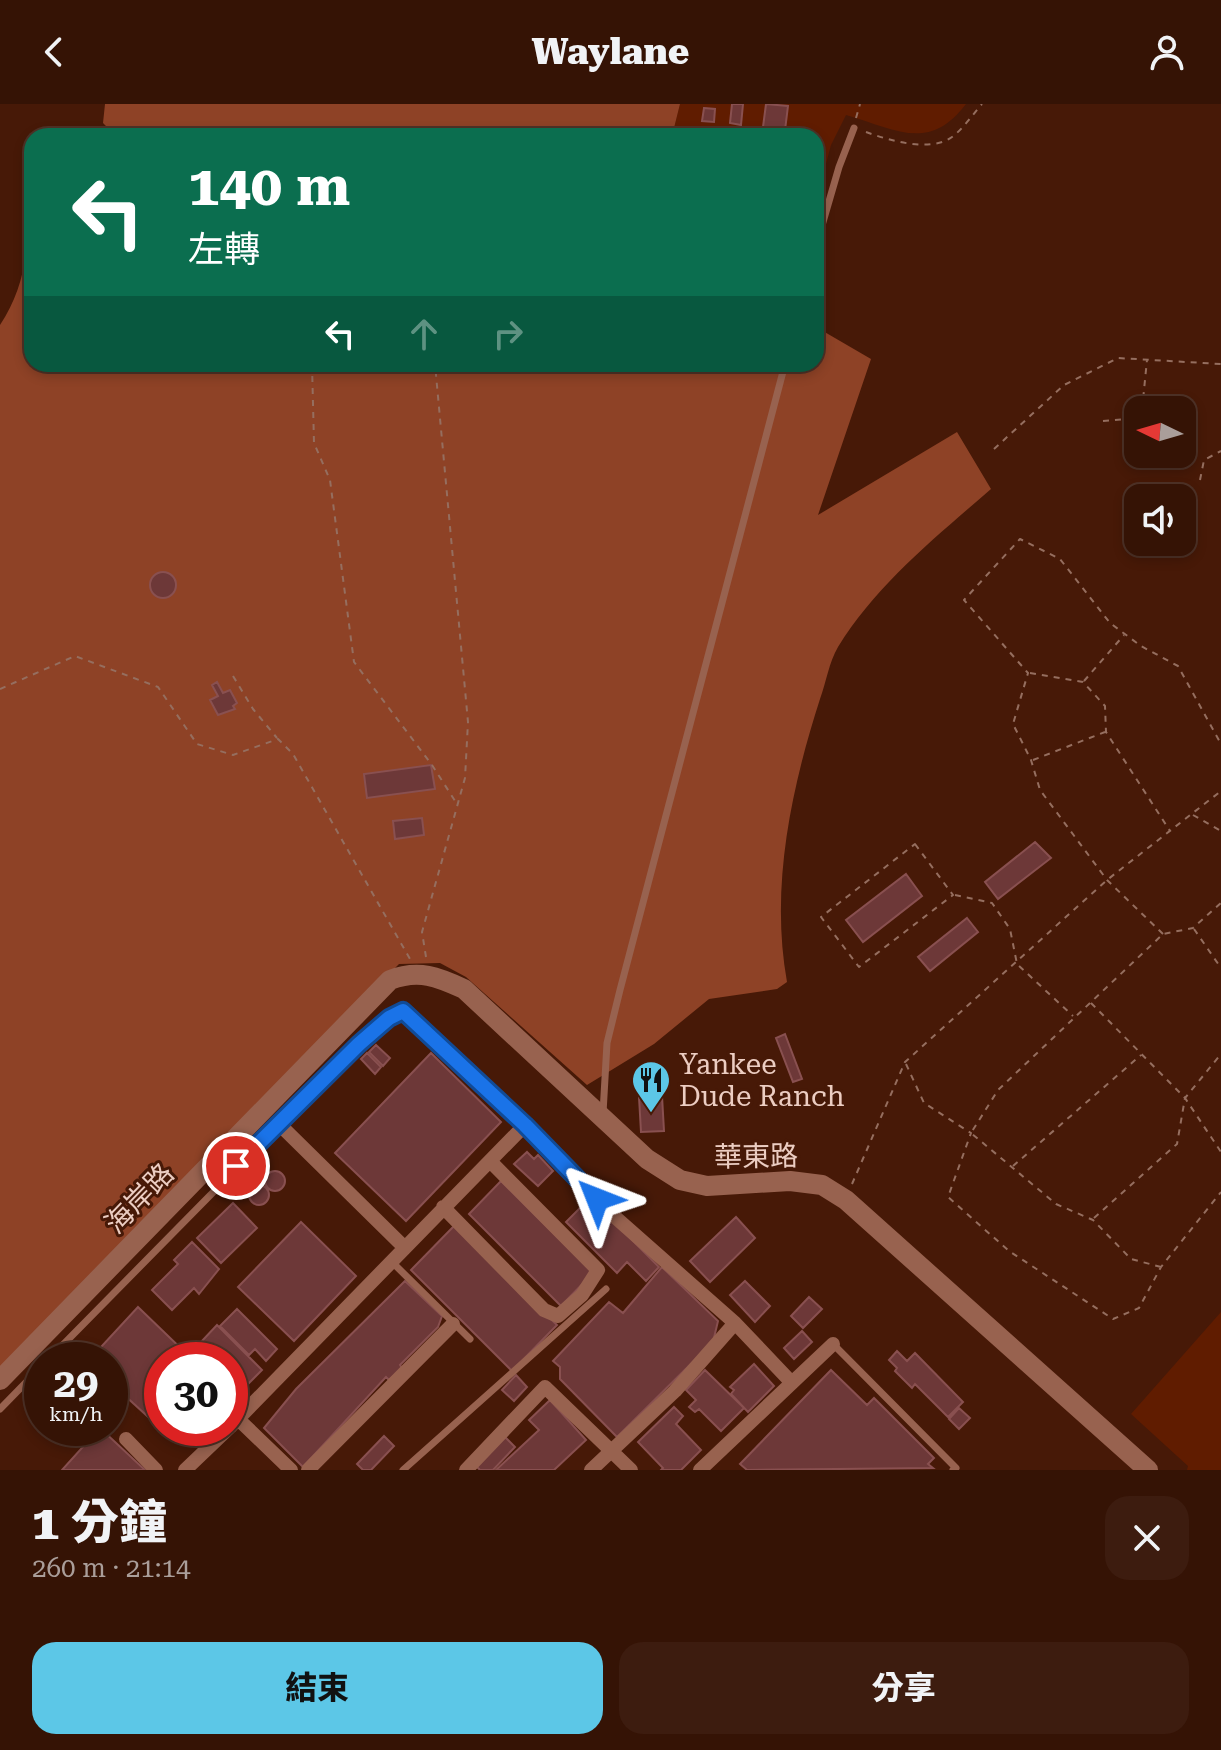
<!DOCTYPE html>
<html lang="zh-TW">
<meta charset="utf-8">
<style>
:root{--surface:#351305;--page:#3d1c0f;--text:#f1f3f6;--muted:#aa9e9a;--line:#4f3227;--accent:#5cc7e7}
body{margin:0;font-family:"Roboto Serif","Noto Sans TC",serif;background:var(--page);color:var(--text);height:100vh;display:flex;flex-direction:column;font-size:30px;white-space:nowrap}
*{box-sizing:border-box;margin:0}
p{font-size:26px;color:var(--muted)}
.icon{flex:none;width:44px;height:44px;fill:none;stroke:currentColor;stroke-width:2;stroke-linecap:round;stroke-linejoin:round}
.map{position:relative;height:1366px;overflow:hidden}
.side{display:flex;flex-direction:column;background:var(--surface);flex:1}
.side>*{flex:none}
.hud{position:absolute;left:24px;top:24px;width:800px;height:244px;border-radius:24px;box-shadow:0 4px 12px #0003,0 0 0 2px var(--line);background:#0b6e4f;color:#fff;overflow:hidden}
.needle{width:52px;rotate:275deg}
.buttons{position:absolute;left:1124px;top:292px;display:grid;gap:16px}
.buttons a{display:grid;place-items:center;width:72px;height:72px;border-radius:16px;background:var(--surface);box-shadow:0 4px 12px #0003,0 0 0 2px var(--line);font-size:40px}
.speed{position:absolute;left:24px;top:1238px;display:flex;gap:16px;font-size:40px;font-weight:700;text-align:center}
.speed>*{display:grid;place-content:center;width:104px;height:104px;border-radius:50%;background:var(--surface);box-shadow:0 4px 12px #0003,0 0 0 2px var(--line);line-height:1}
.speed small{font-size:20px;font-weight:400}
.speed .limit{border:12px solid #d22;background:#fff;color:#111}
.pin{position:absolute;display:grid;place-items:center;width:68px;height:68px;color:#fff;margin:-34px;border:4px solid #fff;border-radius:50%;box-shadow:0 2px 8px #0007}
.me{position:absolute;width:88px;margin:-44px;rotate:315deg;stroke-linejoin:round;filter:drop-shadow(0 0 6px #0008)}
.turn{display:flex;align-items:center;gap:28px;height:168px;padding:0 32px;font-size:36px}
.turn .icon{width:104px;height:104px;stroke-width:2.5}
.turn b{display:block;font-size:56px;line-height:68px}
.lanes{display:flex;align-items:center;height:76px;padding:0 32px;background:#0003;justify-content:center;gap:40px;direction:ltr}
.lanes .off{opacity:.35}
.round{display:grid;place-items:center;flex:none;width:84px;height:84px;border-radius:24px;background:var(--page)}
.headline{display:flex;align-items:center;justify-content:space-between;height:136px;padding:0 32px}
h1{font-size:48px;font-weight:800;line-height:60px}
.cta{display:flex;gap:16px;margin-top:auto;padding:16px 32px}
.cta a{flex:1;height:92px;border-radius:24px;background:var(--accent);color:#111;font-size:32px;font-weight:800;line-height:92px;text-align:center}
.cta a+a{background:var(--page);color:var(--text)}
header{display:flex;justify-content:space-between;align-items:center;height:104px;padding:0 32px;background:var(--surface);font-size:36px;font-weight:800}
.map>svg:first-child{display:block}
</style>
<header><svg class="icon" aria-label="back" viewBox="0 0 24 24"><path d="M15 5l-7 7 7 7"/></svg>Waylane<svg class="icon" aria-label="person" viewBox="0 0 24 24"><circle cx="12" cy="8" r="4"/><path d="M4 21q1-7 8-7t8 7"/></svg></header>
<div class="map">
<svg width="1221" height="1366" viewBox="0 0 1221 1366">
<rect width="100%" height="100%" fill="#471907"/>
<!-- green -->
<path fill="#601c00" d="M680 0H966C929 49 895 25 846 11L831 41 817 94 816 32H672Z
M1221 1208V1366H1187L1188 1362 1131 1310Z"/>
<!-- forest -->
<path fill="#8e4226" d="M105 0H680L672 32H116L103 19Z
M32 102V260H816V223L871 255 818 411 957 328 991 385C937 432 876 481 838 543 829 558 826 579 820 595 791 685 770 784 787 878L777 885 709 895 654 940 587 981 466 873 440 859 399 860 0 1263V221C23 186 29 150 27 109Z"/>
<!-- building -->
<path fill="#6d3838" stroke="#895050" stroke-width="2" d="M732 0H743L741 21 730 19Z
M766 0 788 2 785 26 763 23Z
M704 4 715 5 714 18 702 17Z
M150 481a13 13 0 1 1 26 0a13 13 0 1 1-26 0Z
M217 578 223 589 230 586 237 599 233 602 235 605 218 611 210 596 218 592 212 581Z
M431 661 435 685 367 694 364 670Z
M422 714 424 731 395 735 393 717Z
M1035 738 1051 754 998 795 985 778Z
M906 770 922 792 863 838 846 816Z
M967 814 978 828 930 867 918 853Z
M785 930 802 975 793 978 776 934Z
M376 941 390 954 383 962 369 948Z
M367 949 381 963 375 970 361 955Z
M431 949 501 1018 406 1117 335 1049Z
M662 992 664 1027 641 1028 639 993Z
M527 1048 534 1055 538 1051 553 1067 538 1082 514 1060Z
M265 1077a10 10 0 1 1 20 0a10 10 0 1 1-20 0Z
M501 1077 593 1169 561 1202 469 1110Z
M249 1091a10 10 0 1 1 20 0a10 10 0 1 1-20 0Z
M590 1094 659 1163 646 1177 627 1158 617 1169 566 1118Z
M233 1099 257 1124 221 1159 197 1134Z
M736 1113 755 1134 710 1178 690 1157Z
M301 1118 356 1172 294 1237 238 1183Z
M455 1121 557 1221 512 1267 411 1166Z
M192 1138 219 1165 199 1190 194 1184 172 1206 152 1186 178 1160 174 1156Z
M662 1163 718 1217 713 1238 617 1333 560 1275V1263L553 1257 609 1198 623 1209Z
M405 1177 442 1212 438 1223 400 1261 402 1264 389 1276 386 1273 303 1363 264 1324 296 1285Z
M745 1177 770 1202 755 1218 730 1191Z
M809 1193 822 1205 803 1224 791 1212Z
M138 1203 193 1256H162V1324H175L168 1331 110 1278V1256H89Z
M237 1205 277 1245 266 1257 255 1245 249 1251 220 1222Z
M217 1221 262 1266 246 1282 230 1267V1256H219L201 1238Z
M802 1227 812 1238 794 1255 784 1244Z
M897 1247 907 1257 915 1249 963 1298 948 1313 915 1280 912 1284 895 1267 897 1264 889 1256Z
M754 1260 774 1282 748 1308 731 1290 734 1286 730 1283Z
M705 1266 744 1304 721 1327 699 1305 695 1308 689 1303 696 1296 686 1286Z
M831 1266 867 1301 874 1294 934 1354 928 1360 933 1364 747 1366 740 1360Z
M516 1271 527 1283 514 1297 502 1286Z
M550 1296 586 1336 554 1366H496L539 1326 529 1316Z
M674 1303 683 1312 676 1320 701 1346 681 1366H661L663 1364 638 1338Z
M959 1304 970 1314 959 1325 949 1315Z
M100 1324 145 1366H62Z
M384 1332 394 1342 371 1366H363L357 1360Z
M504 1332 515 1343 493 1366H480L476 1362Z"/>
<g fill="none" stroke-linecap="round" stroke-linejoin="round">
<!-- path -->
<path stroke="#956e5f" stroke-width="2" stroke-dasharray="6 6" stroke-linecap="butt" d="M856 14 860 0
M866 28C888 36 930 49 952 33 963 25 973 10 982 0
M312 260 314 339 330 376 354 558 432 661 457 700
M1142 306 1147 256
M1103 317 1138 314
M994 345 1064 281 1118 254 1221 260
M1200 376 1204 356 1221 347
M1030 569 1083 578 1105 602 1106 628 1170 727
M233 572 253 605 277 634
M1084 577 1124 531
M0 585 75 552 158 583 197 640 233 651 278 635 293 650 410 855
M1033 656 1105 628
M1193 711 1221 727
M915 740 953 791 859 863 821 813Z
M955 791 992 799 1010 825 1017 860 1073 912
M1194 825 1221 864
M1163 830 1107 776 1040 686 1031 656 1013 620 1028 569 964 496 1020 435 1060 455 1110 519 1141 542 1178 562 1221 640
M426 853 422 828 465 674 468 618 435 260
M1091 899 1185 994 1221 1048
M906 960 924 999 971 1029 948 1093 1009 1147 1113 1215 1139 1204 1161 1163 1221 1088
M1013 1062 1141 951
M852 1080 905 958 1107 776 1221 687
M1094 1114 1177 1040 1185 994 1221 950
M1161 1163 1131 1155 1093 1116 1056 1100 971 1029 998 986 1163 830 1193 824 1221 799"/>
<!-- service -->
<path stroke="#98624f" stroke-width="7" d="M816 142 839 63 854 24
M603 1009 607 939 620 886 785 260
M393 1159 470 1235
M833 1240 956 1364 953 1366
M48 1256 359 940 403 907
M0 1305 42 1262
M403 1366 606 1185"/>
<!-- minor -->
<path stroke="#98624f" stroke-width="14" d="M403 907 525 1021 615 1113 735 1219 792 1279
M278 1019 404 1143
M443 1103 544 1206 558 1212 582 1191 598 1166 490 1057
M238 1315 291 1366
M230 1323 525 1021
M126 1335 156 1366
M185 1366 229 1324
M308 1366 453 1220
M466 1366 545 1283 631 1366
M591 1366 675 1287 735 1219
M700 1366 833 1240"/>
<!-- secondary -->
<path stroke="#98624f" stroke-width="20" d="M0 1276 390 876C419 865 438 873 464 885L647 1055 680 1076 707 1082 790 1077 822 1081 846 1096 1148 1366"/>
</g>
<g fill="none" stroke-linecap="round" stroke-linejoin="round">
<defs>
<path id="route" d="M236 1062 359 940 389 914 403 907 525 1021 597 1095"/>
</defs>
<!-- route casing -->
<use href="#route" stroke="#114b97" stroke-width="20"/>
<!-- route -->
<use href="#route" stroke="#1a73e8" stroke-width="14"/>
</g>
<!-- icons -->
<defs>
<symbol id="restaurant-pin" viewBox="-11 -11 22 30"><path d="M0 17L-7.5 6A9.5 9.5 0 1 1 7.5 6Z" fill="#5cc7e7" stroke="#471907"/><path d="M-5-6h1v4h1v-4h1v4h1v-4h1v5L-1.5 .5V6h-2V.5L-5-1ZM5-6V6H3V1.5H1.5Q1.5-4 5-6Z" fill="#111"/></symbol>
</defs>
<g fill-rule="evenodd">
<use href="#restaurant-pin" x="629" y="954" width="44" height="60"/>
</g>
<g text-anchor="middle" stroke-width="6" stroke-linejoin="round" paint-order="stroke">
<!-- poi labels -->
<g font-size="28" fill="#eccdc2" stroke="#471907" text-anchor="start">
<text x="679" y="970">Yankee<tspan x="679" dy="32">Dude Ranch</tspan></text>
</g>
<!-- street labels -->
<g font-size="28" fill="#eccdc2" stroke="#471907">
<text transform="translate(756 1052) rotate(-1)" y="10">華東路</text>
<text transform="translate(139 1094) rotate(-46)" y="10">海岸路</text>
</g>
</g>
</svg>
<div class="buttons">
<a><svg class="needle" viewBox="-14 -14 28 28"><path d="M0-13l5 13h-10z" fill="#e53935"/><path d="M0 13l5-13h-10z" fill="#aa9e9a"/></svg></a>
<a><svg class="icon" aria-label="sound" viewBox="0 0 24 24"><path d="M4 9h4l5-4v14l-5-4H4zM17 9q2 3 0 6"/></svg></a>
</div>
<div class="speed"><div>29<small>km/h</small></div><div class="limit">30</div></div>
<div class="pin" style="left:236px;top:1062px;background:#d93025"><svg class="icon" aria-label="arrive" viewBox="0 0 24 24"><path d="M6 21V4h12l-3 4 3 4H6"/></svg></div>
<svg class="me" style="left:597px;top:1095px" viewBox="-20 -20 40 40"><path d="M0-17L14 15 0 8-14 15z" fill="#1a73e8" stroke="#fff" stroke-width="4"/></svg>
<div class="hud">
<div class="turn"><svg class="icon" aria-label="left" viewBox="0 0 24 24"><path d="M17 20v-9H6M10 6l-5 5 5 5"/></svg><div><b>140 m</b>左轉</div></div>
<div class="lanes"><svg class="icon" aria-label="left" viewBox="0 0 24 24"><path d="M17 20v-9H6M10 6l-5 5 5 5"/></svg><svg class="icon off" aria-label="ahead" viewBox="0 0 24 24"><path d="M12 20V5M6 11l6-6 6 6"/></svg><svg class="icon off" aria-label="right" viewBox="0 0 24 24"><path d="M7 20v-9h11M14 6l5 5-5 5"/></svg></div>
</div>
</div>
<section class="side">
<div class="headline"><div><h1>1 分鐘</h1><p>260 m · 21:14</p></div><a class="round"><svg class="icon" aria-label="close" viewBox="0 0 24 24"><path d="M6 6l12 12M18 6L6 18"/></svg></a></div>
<div class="cta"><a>結束</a><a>分享</a></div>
</section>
